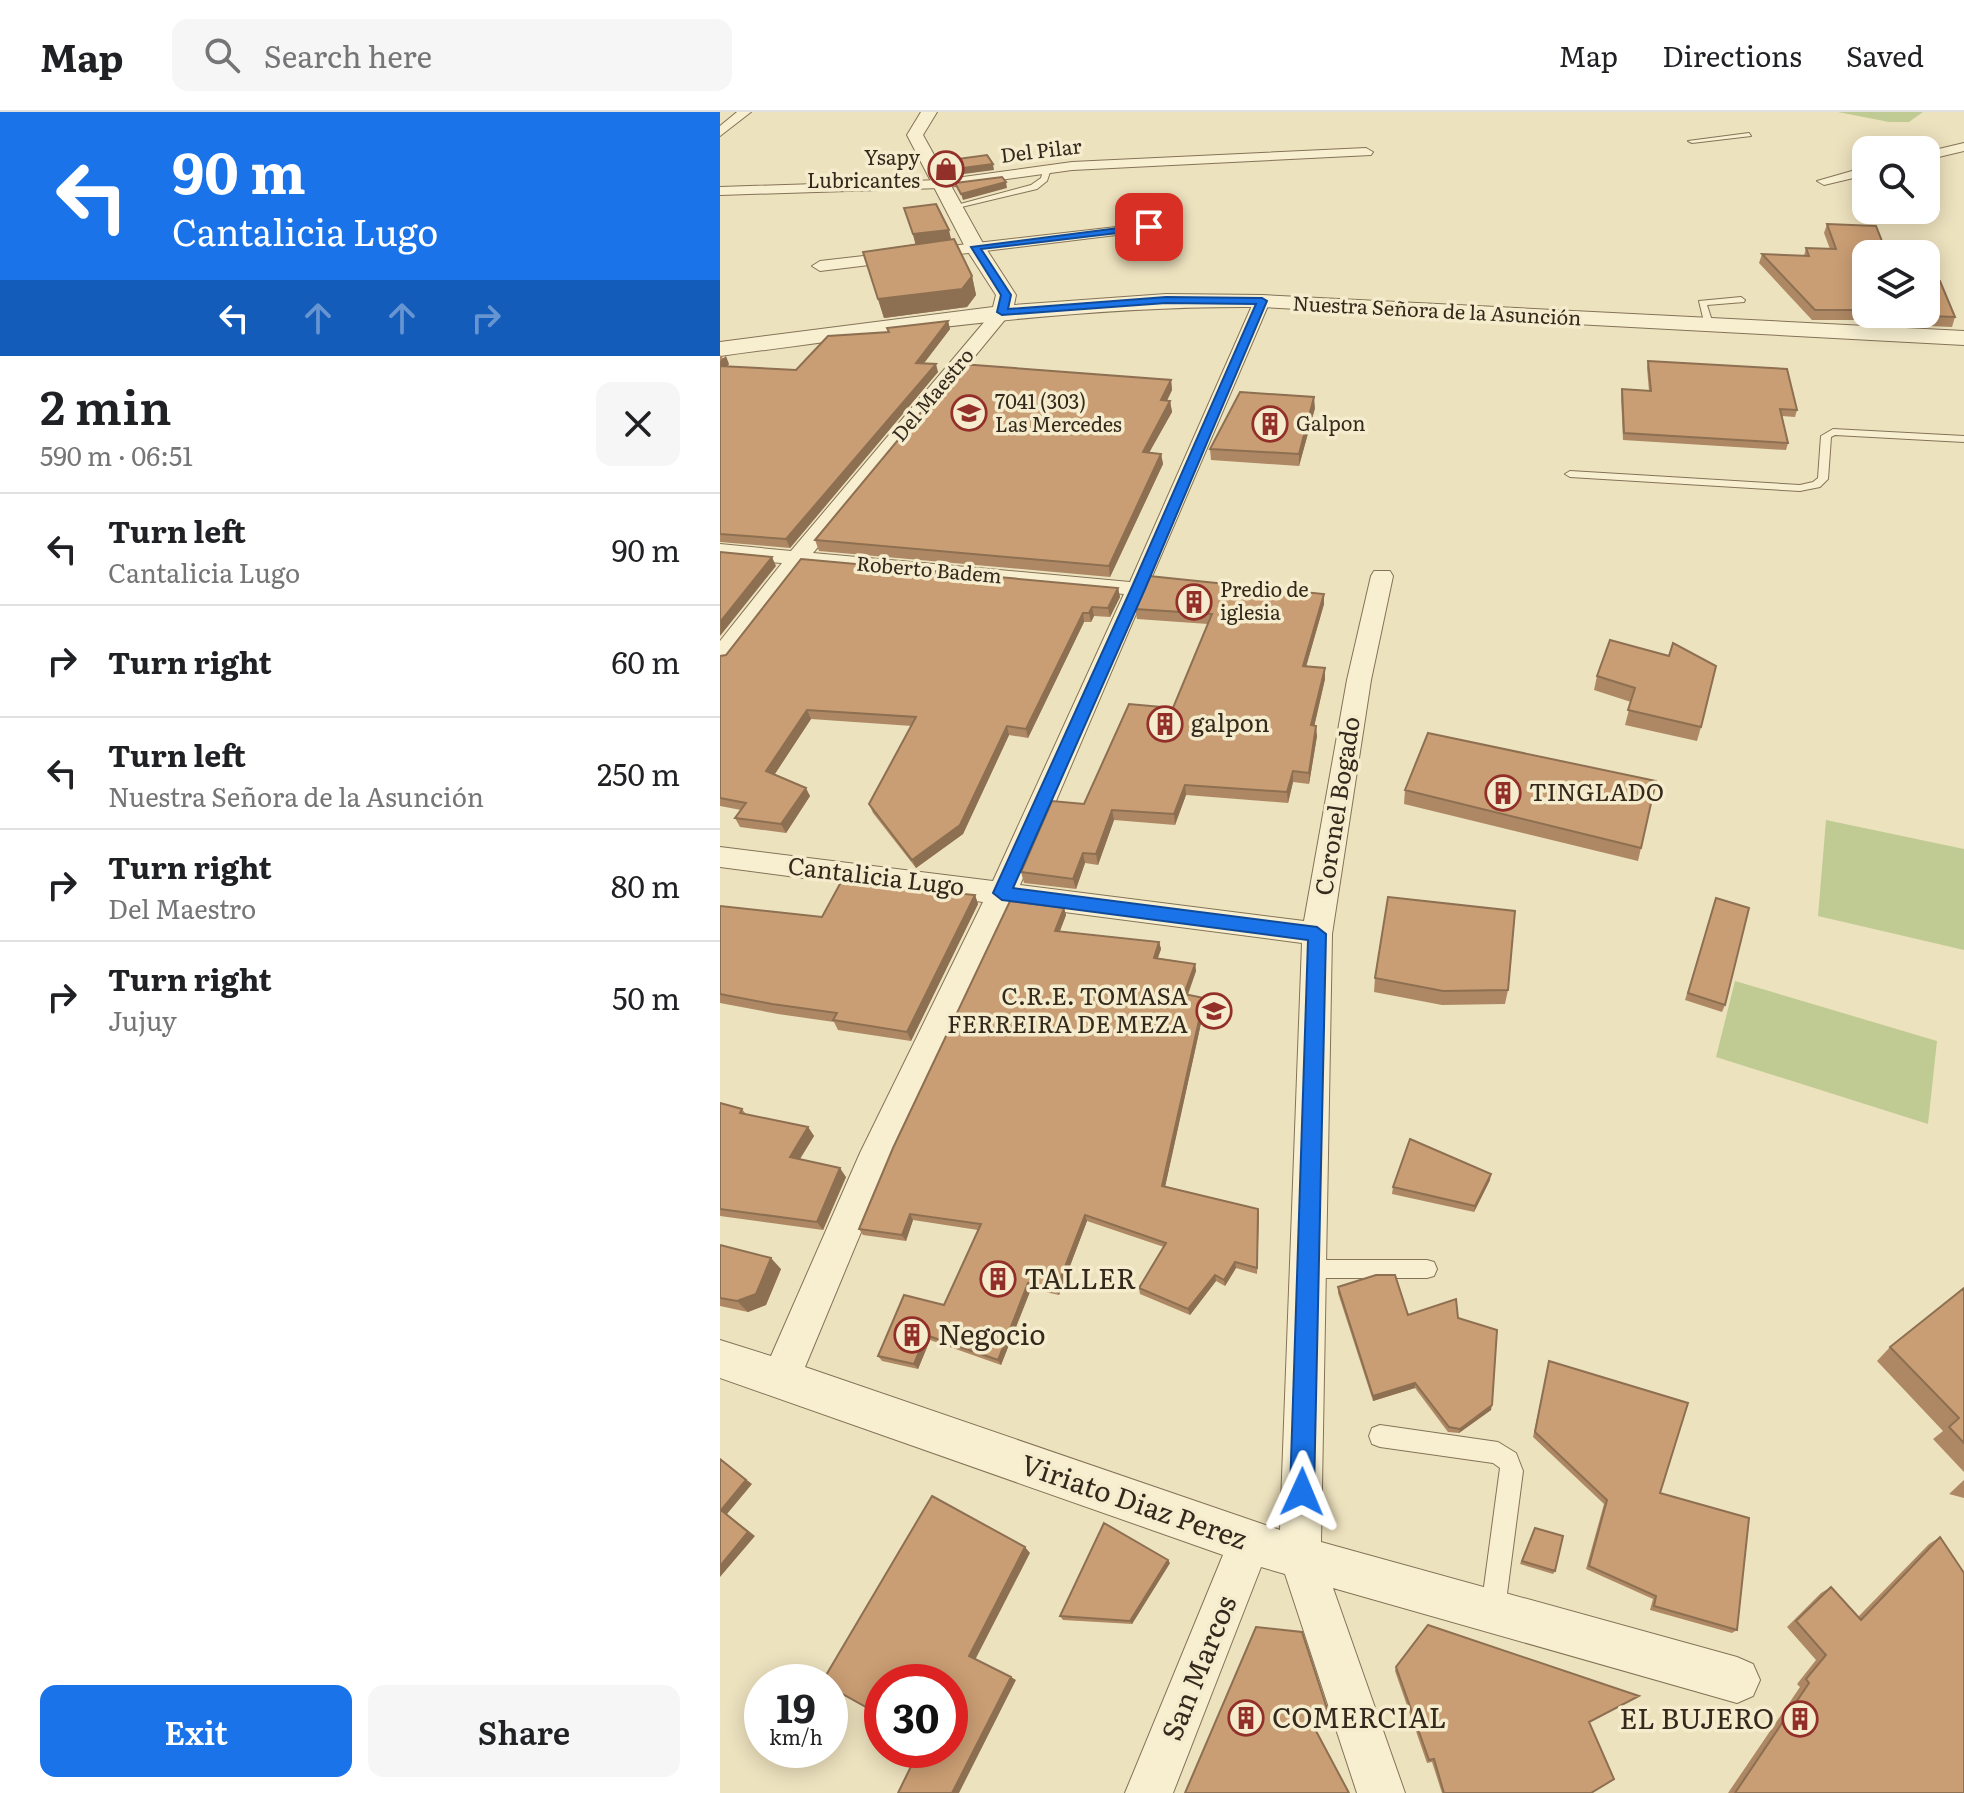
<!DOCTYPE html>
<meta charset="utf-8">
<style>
:root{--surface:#fff;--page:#f6f6f6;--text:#202124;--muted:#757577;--line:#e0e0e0;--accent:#1a73e8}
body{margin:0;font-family:Literata,serif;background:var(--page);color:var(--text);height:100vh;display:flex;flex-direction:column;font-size:30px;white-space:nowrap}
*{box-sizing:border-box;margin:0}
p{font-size:26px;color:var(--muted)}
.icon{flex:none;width:44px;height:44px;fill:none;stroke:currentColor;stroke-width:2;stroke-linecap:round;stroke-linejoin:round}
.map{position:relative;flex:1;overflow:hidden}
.details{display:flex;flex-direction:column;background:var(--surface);width:720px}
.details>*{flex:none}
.guide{background:#1a73e8;color:#fff;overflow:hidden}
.tools{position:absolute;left:1132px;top:24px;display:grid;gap:16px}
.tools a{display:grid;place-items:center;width:88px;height:88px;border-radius:16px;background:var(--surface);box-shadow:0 4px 20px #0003;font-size:40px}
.speed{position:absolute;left:24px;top:1552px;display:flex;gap:16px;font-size:40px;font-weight:700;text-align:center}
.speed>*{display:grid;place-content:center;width:104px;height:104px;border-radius:50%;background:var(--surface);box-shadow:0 4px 20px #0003;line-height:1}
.speed small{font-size:20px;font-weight:400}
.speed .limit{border:12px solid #d22;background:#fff;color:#111}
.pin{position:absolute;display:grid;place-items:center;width:68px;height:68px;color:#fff;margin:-34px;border-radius:16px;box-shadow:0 4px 12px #0006}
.me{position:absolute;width:88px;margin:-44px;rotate:1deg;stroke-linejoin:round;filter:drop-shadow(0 0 6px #0008)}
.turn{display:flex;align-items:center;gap:28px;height:168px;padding:0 40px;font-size:36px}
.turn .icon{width:104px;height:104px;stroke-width:2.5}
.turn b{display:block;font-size:56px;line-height:68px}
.lanes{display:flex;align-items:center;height:76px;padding:0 40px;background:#0003;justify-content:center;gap:40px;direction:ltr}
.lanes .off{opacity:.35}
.round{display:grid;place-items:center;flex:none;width:84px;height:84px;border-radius:16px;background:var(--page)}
.summary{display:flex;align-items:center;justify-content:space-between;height:136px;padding:0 40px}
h1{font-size:48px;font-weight:600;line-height:60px}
.cta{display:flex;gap:16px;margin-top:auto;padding:16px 40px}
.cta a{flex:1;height:92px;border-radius:16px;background:var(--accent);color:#fff;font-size:32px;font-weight:600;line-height:92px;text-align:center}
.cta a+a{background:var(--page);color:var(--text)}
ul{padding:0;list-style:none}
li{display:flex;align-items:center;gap:24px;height:112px;padding:0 40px;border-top:2px solid var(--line)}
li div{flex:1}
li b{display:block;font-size:30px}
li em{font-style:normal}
header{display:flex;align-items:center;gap:48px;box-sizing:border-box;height:112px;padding:0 40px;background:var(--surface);border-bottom:2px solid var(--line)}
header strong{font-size:38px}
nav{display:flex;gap:44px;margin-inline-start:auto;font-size:28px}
.search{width:560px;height:72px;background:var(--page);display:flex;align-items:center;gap:20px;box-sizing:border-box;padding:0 28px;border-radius:16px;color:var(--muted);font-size:30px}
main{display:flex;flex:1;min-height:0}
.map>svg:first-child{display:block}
</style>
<header>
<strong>Map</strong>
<div class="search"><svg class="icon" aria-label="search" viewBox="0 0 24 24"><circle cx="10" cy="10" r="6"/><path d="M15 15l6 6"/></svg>Search here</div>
<nav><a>Map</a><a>Directions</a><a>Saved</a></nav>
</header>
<main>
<section class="details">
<div class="guide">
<div class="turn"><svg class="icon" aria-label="left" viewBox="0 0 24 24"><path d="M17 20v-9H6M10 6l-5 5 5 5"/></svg><div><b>90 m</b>Cantalicia Lugo</div></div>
<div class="lanes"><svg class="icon" aria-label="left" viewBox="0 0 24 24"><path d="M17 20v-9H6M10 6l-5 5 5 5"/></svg><svg class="icon off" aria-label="ahead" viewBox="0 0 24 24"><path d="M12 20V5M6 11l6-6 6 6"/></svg><svg class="icon off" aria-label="ahead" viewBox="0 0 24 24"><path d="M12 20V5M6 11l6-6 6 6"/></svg><svg class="icon off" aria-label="right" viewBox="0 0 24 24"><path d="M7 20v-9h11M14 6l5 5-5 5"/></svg></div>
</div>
<div class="summary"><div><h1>2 min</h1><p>590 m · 06:51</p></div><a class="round"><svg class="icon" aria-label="close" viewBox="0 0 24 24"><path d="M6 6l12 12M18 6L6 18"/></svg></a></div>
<ul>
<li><svg class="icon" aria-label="left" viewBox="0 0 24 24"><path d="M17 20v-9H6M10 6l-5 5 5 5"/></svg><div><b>Turn left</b><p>Cantalicia Lugo</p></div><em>90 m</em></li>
<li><svg class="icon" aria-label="right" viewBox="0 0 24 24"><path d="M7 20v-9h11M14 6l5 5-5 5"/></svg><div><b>Turn right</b></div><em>60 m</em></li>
<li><svg class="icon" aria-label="left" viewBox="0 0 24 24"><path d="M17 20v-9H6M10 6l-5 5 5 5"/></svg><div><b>Turn left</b><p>Nuestra Señora de la Asunción</p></div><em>250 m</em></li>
<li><svg class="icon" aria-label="right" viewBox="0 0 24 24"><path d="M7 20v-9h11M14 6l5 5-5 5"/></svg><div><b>Turn right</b><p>Del Maestro</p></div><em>80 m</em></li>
<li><svg class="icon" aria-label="right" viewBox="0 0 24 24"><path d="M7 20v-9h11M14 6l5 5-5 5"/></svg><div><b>Turn right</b><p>Jujuy</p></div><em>50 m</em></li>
</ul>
<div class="cta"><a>Exit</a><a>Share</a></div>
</section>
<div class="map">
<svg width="1244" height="1681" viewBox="0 0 1244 1681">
<rect width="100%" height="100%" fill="#ede2be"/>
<!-- green -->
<path fill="#c0ca93" d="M1118 0H1203L1189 10H1169Z
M1106 708 1244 737V838L1098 804Z
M1015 869 1217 929 1208 1012 996 945Z"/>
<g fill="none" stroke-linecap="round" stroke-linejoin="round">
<defs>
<path id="service" d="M1029 21 1031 24 972 31 968 29Z
M324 55 331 57 327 69 317 77 233 97 229 95 311 73 321 66Z
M1021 185 1025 188 1024 190 987 193 993 212 985 214 979 189Z
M1113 317 1244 324V330L1115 323 1111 325 1108 367 1100 375 1080 379 850 365 845 362 850 359 1080 373 1093 370 1098 366 1101 324Z
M588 1148H707L714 1150 717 1157 714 1164 707 1166H588L581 1164 578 1157 581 1150Z
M660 1313 778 1330 796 1341 803 1359 785 1497 781 1505 773 1509 765 1505 761 1497 780 1356 773 1351 660 1335 652 1332 649 1324 652 1316Z"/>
<path id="minor" d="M17 0H31L0 24V14Z
M1244 31V39L1206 48V40Z
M646 36 653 40 651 43 352 58 221 76 0 83V75L221 68 352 50Z
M1146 55V63L1104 73 1097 69Z
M457 108 462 109V115L100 159 92 154 100 149Z
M542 184 550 189 300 773 584 809 627 568 651 464 654 459H670L673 464 651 568 612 822 601 1430 1017 1545 1033 1552 1040 1568 1033 1584 1017 1591 613 1476 685 1681H637L565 1462 541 1455 453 1681H405L503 1443 0 1266V1228L51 1244 140 1041 263 790 0 755V735L273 769 404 482 83 453 8 550 0 552V529L62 451 0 446V432L71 439 276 196H288L290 200 288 204 93 441 410 470 534 189ZM291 793 582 831 560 1418 85 1255 174 1041Z"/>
<path id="tertiary" d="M201 0H217L203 23 265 135 296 183 294 193 446 182 542 183 1244 219V233L542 195C359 193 181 220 0 244V230L273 195 276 183 245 135 187 23Z"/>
</defs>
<!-- service casing -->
<use href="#service" stroke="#847357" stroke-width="2"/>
<!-- minor casing -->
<use href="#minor" stroke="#847357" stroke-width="2"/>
<!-- tertiary casing -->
<use href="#tertiary" stroke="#847357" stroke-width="2"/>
<!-- service -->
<use href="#service" fill="#f8efd1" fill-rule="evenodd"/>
<!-- minor -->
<use href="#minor" fill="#f8efd1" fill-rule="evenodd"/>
<!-- tertiary -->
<use href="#tertiary" fill="#f8efd1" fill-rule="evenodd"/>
</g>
<!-- wall -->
<path fill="#ae8864" d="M184 96 231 127 252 164 256 183 247 195 164 206 143 140 196 132Z
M1107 112 1146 142V202H1206L1235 205 1232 215 1183 213 1180 208H1092L1039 151 1042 142 1084 144 1086 136 1110 137 1104 121Z
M228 209 230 217 204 251 218 260 70 436 0 430V243L9 252 6 255 76 258 169 220Z
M928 249 1077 298 1075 305 1062 304 1068 331 1066 338 903 328 901 284 902 277 929 279 927 256Z
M451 268 452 278 447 289H450L452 300 429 340 441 342 443 352 390 465 99 439 95 428Z
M595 296 579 354 491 348 490 337Z
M398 476 400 485 390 505 374 504 371 510H364L308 626 289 623 243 722 196 756 153 701 149 692 192 614 91 607 54 663 90 684 66 721 20 715 15 706 21 698 0 694V544Z
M604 482V492L586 555 605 567 594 614 597 624 589 672 573 670 568 691 466 683 455 713 394 708 378 753 365 751 356 777 304 771 301 760 453 596 488 512 417 507 415 497Z
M890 528 981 615 977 629 905 613 911 590 874 578 877 564Z
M685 678 921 736 918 749 684 692Z
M255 783 258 792 191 929 118 918 114 910 58 902 0 891V794L102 805Z
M994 793 1005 893 1002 900 965 888Z
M344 796 346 803 340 819 439 830 441 837 438 846 475 852 476 859 468 883 485 893 445 1074 538 1097 537 1162 516 1156 505 1174 496 1169 470 1203 420 1182 419 1176 444 1135 367 1109 339 1183 311 1177 281 1253 210 1228 198 1257 162 1249 158 1244 224 1193 258 1118 193 1108 186 1129 143 1123 139 1117Z
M655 866 788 878 785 892 722 893 654 880Z
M0 991 22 997 26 1002 88 1015 94 1024 80 1047 126 1065 103 1118 0 1104Z
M770 1068 754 1100 672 1082 673 1075Z
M0 1133 61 1157 46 1193 28 1200 0 1194Z
M618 1175 688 1203 738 1206 771 1298 739 1321 728 1320 695 1276 653 1289 618 1181Z
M1244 1176V1360L1213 1327 1223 1319 1157 1249 1170 1235Z
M829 1249 940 1381 1017 1518 1012 1521 930 1498 933 1487 866 1457 884 1392 813 1325Z
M1244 1368V1386L1229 1382Z
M815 1416 835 1459 833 1462 800 1452Z
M1220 1425 1244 1681H1008L1080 1575 1077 1572 1096 1548 1067 1515 1101 1481 1111 1475 1138 1505 1209 1432Z
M450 1451 412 1512 343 1508 340 1504Z
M536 1515 613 1615V1619L590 1608Z
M676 1555 919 1584 869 1610 871 1681H722L712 1650 707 1651 675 1559Z"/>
<!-- shaded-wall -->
<path fill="#8d6f51" d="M273 52 274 58 229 64 228 58Z
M286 70 287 76 243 88 241 82Z
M229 118 232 131 196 135 193 122Z
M252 164 256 183 247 195 164 206 158 187Z
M228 209 230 217 198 259 196 251Z
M6 244 9 252 0 261V249Z
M216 252 218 260 70 436 66 427Z
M451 268 452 278 442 298 441 288Z
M594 285 595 296 579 354V342Z
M450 289 452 300 424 350 423 340Z
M441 342 443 352 390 465 389 454Z
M52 445 56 454 0 524V510Z
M398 476 400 485 390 505 388 496Z
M604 482V492L583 565V554Z
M372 495 374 504 371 510 369 501Z
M363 501 364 510 308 626 306 617Z
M605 556V567L592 624 591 613Z
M87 598 91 607 51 668 46 659Z
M287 614 289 623 243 722 196 756 192 748Z
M596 614 597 624 589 672V661Z
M573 659V670L568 691 567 680Z
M465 673 466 683 455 713 454 702Z
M86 676 90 684 66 721 61 712Z
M392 698 394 708 378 753 376 742Z
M363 741 365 751 356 777 353 767Z
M255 783 258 792 191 929 187 920Z
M344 796 346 803 337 826 335 819Z
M439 830 441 837 435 853 434 846Z
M475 852 476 859 465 889 464 882Z
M484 886 485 893 444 1080 442 1074Z
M88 1015 94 1024 76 1053 70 1045Z
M120 1056 126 1065 103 1118 97 1110Z
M771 1062 770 1068 754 1100 755 1094Z
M538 1097 539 1103 537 1162V1156Z
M190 1102 193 1108 186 1129 182 1123Z
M365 1103 367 1109 339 1183 336 1178Z
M51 1146 61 1157 46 1193 28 1200 17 1189Z
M515 1150 516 1156 505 1174 504 1168Z
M495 1163 496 1169 470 1203 468 1197Z
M308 1171 311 1177 281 1253 278 1248Z
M206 1223 210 1228 198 1257 194 1252Z
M695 1271V1276L653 1289V1284Z
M772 1293 771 1298 739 1321 740 1317Z
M0 1347 32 1372 7 1402 35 1424 0 1465Z
M305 1435 310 1441 255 1548 249 1544Z
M448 1448 450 1451 412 1512 410 1509Z
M291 1565 296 1568 239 1681H232Z"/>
<!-- building -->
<path fill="#ca9e74" stroke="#8d6f51" stroke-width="2" d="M267 43 273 52 228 58 223 49Z
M282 65 286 70 241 82 235 71Z
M216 92 229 118 193 122 184 96Z
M1107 112 1156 114 1167 142H1146V198H1095L1042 142 1089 144 1086 136 1116 137Z
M234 127 252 164 242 177 158 187 143 140Z
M1206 169H1220L1235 205 1186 203V202H1206Z
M228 209 196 251 216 252 66 427 0 422V254L76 258 108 224 169 220 167 216Z
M928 249 1067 257 1077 298 1060 297 1068 331 904 321 902 277 931 279Z
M241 252 451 268 441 288 450 289 423 340 441 342 389 454 95 428Z
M520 280 594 285 579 342 490 337Z
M0 440 52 445 0 510Z
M81 447 398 476 388 496 372 495 369 501H363L306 617 287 614 240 713 192 748 149 692 196 605 87 598 46 659 86 676 61 712 15 706 26 691 0 686V544L6 543Z
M429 464 604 482 583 554 605 556 591 613 596 614 589 661 573 659 567 680 465 673 454 702 392 698 376 742 363 741 353 767 301 760 332 689 364 692 409 592 453 596 492 502 415 497Z
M890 528 949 544 953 531 996 554 981 615 908 598 915 576 877 564Z
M708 621 936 669 921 736 685 678Z
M121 770 255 783 187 920 113 908 117 901 52 892 0 882V794L102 805Z
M668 785 795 799 788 878 723 879 655 866Z
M996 786 1029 796 1005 893 968 881Z
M290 789 344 796 335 819 439 830 434 846 475 852 464 882 484 886 442 1074 538 1097 537 1156 515 1150 504 1168 495 1163 468 1197 419 1176 446 1131 365 1103 336 1178 308 1171 278 1248 206 1223 194 1252 158 1244 184 1183 224 1193 261 1112 190 1102 182 1123 139 1117 173 1036Z
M0 991 22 997 20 1001 88 1015 70 1045 120 1056 97 1110 0 1097Z
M690 1027 771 1062 755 1094 673 1075Z
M0 1133 51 1146 36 1182 17 1189 0 1186Z
M656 1163H675L688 1203 736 1187 738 1206 777 1218 772 1293 740 1317 729 1315 695 1271 653 1284 618 1175Z
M1244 1176V1331L1229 1315 1239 1306 1170 1235Z
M829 1249 968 1291 940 1381 1029 1406 1017 1518 934 1494 936 1484 869 1454 887 1388 815 1320Z
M0 1347 26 1368 1 1398 28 1420 0 1454Z
M212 1384 305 1435 249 1544 291 1565 232 1681H178L199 1638H230V1570H162V1604L110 1575V1570H102Z
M384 1411 448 1448 410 1509 340 1504Z
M815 1416 843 1424 835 1459 802 1449Z
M1220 1425 1244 1461V1681H1015L1089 1571 1086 1567 1106 1543 1076 1509 1111 1475 1141 1508Z
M708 1513 919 1584 869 1610 894 1667 871 1681H724L714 1647 709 1648 676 1555Z
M536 1515 582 1520 613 1615 587 1602 629 1681H465Z"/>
<!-- route -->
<path fill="#1a73e8" stroke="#114b97" stroke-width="2" d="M429 112 432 117 261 137 291 183 288 197 446 185 542 186 547 189 425 477 293 776 597 815 606 822 594 1380 591 1388 582 1392 573 1388 570 1380 588 828 282 788 273 781 411 477 536 192 446 191 282 203 277 200 281 183 251 135Z"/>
<!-- icons -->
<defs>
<symbol id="shop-ring" viewBox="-11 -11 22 22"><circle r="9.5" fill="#f4eccd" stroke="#922f28" stroke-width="1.5"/><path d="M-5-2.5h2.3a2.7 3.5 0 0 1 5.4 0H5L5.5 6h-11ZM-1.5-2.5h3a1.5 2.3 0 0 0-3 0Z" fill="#922f28"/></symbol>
<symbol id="school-ring" viewBox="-11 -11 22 22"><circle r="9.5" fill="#f4eccd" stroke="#922f28" stroke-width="1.5"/><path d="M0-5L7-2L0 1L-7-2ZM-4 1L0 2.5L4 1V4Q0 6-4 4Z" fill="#922f28"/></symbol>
<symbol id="building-ring" viewBox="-11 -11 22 22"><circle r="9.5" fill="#f4eccd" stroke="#922f28" stroke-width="1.5"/><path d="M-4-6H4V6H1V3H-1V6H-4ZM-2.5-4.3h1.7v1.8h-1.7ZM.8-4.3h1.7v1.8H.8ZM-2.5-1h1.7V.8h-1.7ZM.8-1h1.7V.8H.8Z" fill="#922f28"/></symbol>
</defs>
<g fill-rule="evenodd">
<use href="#shop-ring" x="206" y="37" width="40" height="40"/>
<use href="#school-ring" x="229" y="281" width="40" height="40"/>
<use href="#building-ring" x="530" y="292" width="40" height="40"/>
<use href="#building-ring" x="454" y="470" width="40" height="40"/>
<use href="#building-ring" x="425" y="592" width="40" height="40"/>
<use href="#building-ring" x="763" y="661" width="40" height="40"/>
<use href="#school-ring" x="474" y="879" width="40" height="40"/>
<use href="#building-ring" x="258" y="1147" width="40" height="40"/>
<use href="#building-ring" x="172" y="1203" width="40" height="40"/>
<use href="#building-ring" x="506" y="1586" width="40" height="40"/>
<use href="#building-ring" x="1060" y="1587" width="40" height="40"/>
</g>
<g text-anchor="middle" stroke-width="7" stroke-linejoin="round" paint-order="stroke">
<!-- far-street labels -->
<g font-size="20" fill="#34291c" stroke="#f4eccd">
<text transform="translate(321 39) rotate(-7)" y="7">Del Pilar</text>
<text transform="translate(717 199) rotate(3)" y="7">Nuestra Señora de la Asunción</text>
<text transform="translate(213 283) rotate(-50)" y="7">Del Maestro</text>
<text transform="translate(209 458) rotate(5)" y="7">Roberto Badem</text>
</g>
<!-- far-poi labels -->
<g font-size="20" fill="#34291c" stroke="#f4eccd" text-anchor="start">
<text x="200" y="53" text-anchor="end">Ysapy<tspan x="200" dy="23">Lubricantes</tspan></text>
<text x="275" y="297">7041 (303)<tspan x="275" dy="23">Las Mercedes</tspan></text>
<text x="576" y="319">Galpon</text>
<text x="500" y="485">Predio de<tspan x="500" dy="23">iglesia</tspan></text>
</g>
<!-- poi labels -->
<g font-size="24" fill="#34291c" stroke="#f4eccd" text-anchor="start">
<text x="471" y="620">galpon</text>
<text x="809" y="689">TINGLADO</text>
<text x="468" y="893" text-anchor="end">C.R.E. TOMASA<tspan x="468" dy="28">FERREIRA DE MEZA</tspan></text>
</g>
<!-- street labels -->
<g font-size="24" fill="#34291c" stroke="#f4eccd">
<text transform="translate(618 694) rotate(-81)" y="8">Coronel Bogado</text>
<text transform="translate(156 765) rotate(7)" y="8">Cantalicia Lugo</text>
</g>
<!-- near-poi labels -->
<g font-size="28" fill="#34291c" stroke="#f4eccd" text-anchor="start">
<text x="304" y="1177">TALLER</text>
<text x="218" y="1233">Negocio</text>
<text x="552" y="1616">COMERCIAL</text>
<text x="1054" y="1617" text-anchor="end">EL BUJERO</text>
</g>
<!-- near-street labels -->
<g font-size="28" fill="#34291c" stroke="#f4eccd">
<text transform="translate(414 1390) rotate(19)" y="10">Viriato Diaz Perez</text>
<text transform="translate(479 1556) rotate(-68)" y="10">San Marcos</text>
</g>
</g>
</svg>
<div class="tools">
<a><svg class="icon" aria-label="search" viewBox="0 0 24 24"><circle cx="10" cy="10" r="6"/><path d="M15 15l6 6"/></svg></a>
<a><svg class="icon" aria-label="layers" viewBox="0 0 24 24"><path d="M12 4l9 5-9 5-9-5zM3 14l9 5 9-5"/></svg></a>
</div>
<div class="speed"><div>19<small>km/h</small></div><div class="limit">30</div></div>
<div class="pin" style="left:429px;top:115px;background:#d93025"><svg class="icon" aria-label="arrive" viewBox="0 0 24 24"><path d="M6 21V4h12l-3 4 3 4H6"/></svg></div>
<svg class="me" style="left:582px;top:1380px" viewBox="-20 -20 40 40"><path d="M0-17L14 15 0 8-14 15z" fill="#1a73e8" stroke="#fff" stroke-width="4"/></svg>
</div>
</main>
